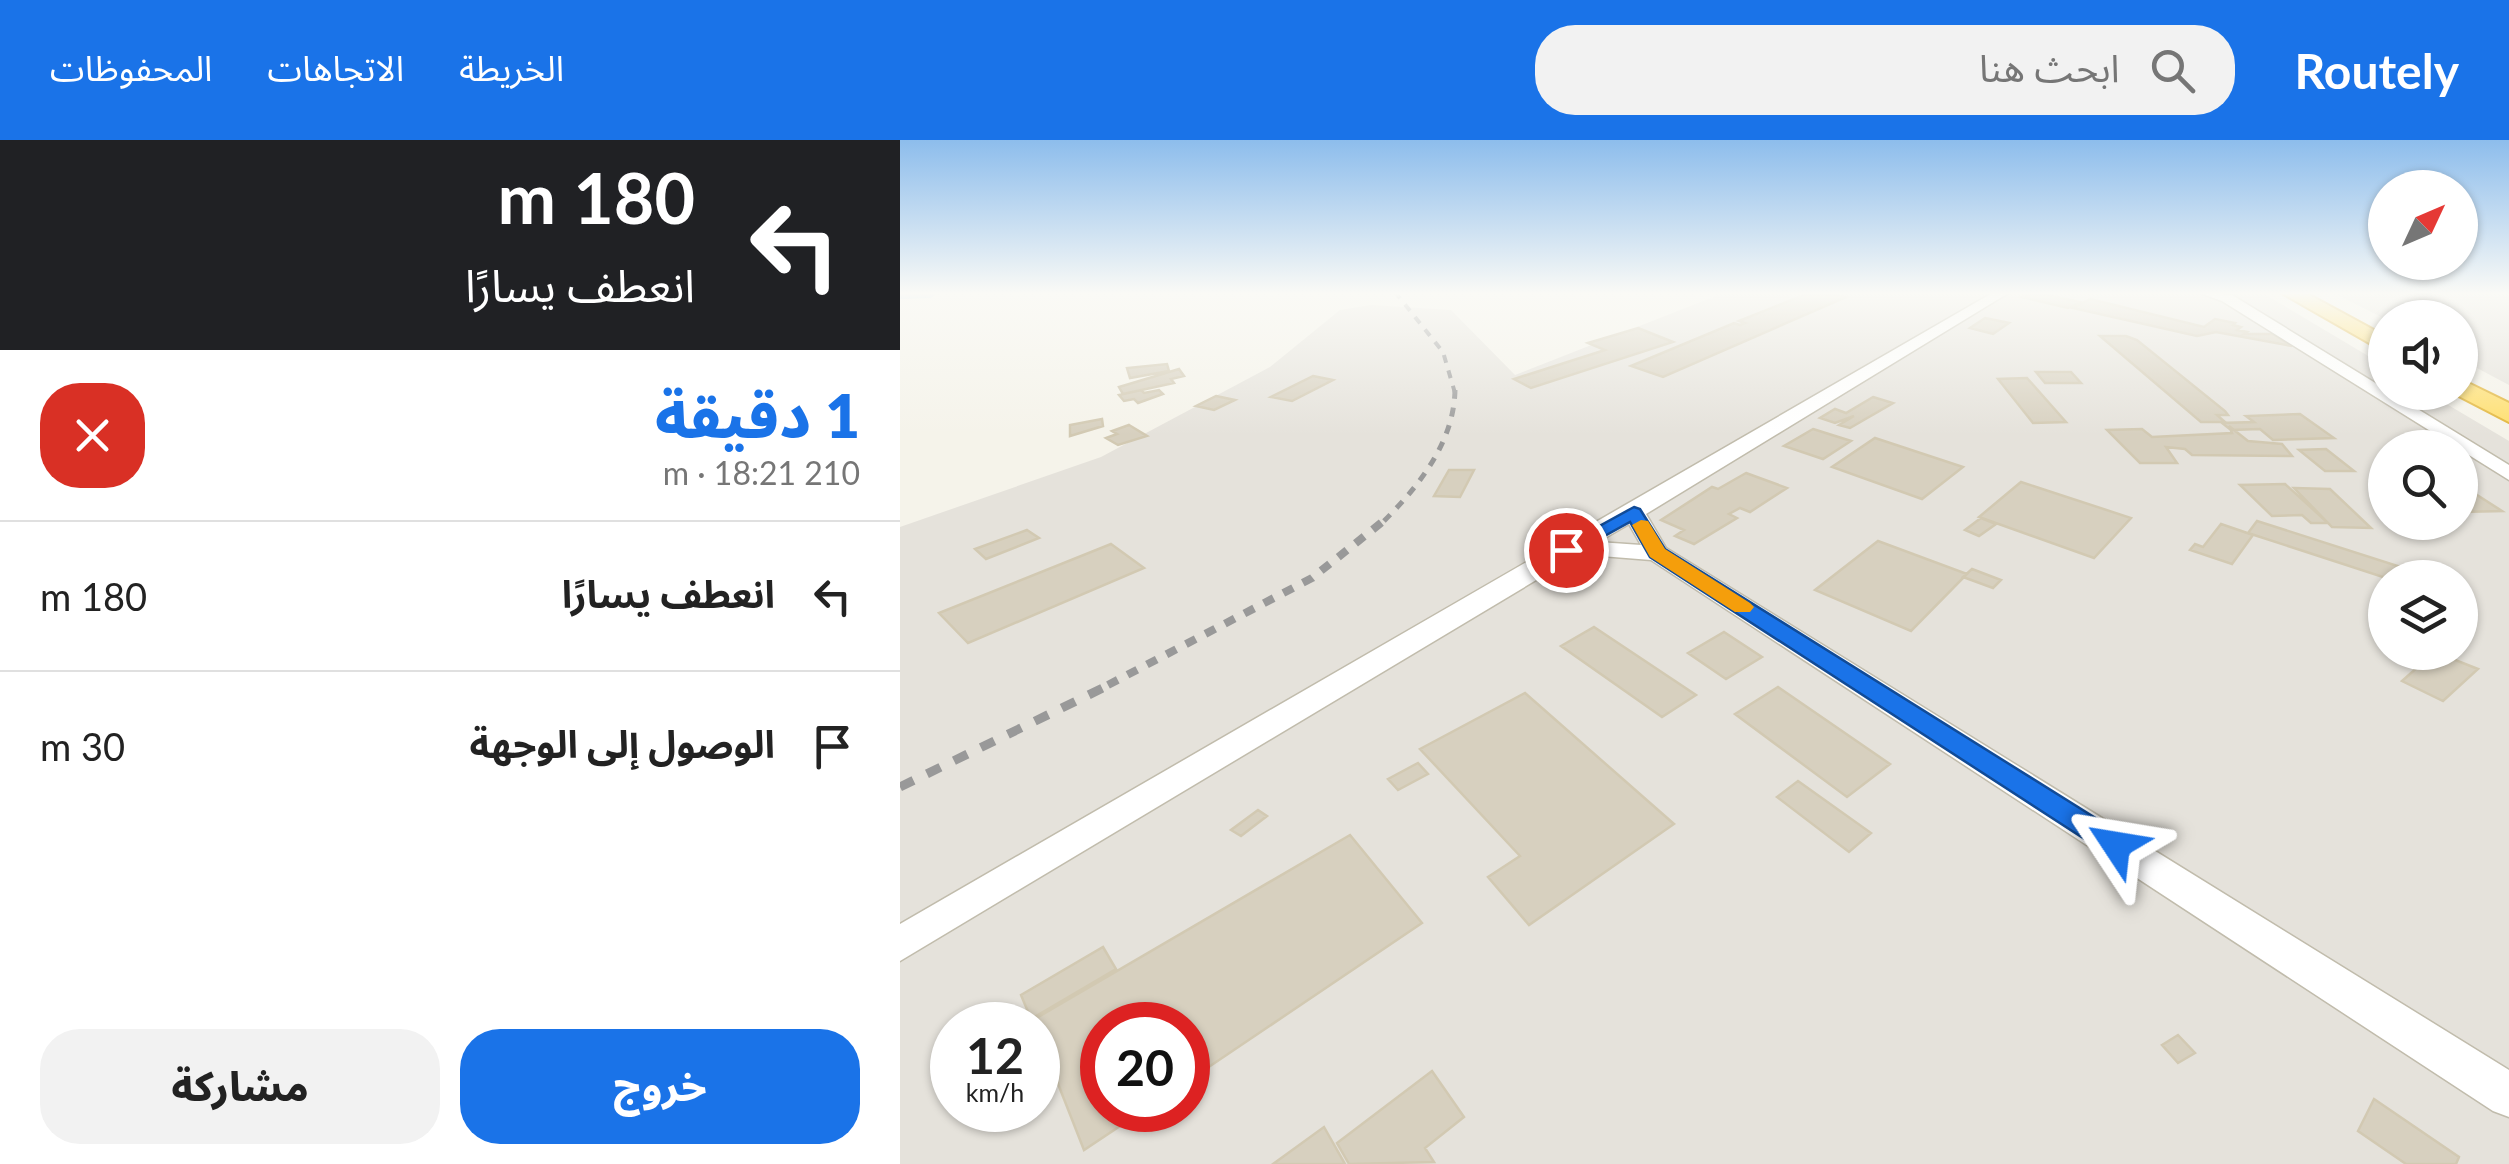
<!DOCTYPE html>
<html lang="ar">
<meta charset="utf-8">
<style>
:root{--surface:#fff;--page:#f2f2f2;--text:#222;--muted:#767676;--line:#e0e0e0;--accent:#1a73e8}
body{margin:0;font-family:Lato,"Noto Sans Arabic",sans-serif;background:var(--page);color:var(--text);direction:rtl;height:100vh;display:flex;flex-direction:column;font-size:38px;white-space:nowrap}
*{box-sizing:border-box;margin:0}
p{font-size:32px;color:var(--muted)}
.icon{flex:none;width:55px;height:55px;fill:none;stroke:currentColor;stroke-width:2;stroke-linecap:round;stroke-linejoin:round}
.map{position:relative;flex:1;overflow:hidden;direction:ltr}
.panel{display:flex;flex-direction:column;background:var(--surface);width:900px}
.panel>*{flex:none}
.hud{background:#202124;color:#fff;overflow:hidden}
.needle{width:65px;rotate:46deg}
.controls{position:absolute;left:1468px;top:30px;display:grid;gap:20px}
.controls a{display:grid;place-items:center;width:110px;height:110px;border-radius:50%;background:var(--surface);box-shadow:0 2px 8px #0004;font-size:50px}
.speed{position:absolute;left:30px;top:862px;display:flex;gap:20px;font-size:50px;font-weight:700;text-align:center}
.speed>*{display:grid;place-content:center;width:130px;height:130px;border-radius:50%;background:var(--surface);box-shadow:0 2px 8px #0004;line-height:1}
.speed small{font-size:25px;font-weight:400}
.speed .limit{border:15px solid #d22;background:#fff;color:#111}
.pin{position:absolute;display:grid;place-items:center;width:85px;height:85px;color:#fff;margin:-42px;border:5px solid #fff;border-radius:50%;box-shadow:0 2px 10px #0007}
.me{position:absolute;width:110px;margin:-55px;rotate:303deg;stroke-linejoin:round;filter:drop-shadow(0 0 8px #0008)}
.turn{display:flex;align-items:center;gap:35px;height:210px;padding:0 40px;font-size:45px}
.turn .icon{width:130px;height:130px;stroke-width:2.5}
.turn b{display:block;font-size:70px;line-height:85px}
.round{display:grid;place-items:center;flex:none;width:105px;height:105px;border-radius:40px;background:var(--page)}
.headline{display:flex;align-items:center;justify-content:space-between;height:170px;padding:0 40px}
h1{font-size:60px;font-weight:800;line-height:75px;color:var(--accent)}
.cta{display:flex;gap:20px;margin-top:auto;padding:20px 40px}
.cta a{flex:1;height:115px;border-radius:40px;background:var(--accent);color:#fff;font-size:40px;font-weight:800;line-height:115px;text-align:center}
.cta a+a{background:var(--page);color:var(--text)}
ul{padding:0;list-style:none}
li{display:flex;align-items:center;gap:30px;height:150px;padding:0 40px;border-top:2px solid var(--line)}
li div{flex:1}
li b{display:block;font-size:38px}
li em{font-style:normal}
header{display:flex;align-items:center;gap:60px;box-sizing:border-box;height:140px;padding:0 50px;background:var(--accent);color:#fff}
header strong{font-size:48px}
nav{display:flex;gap:55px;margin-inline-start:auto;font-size:35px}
.search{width:700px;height:90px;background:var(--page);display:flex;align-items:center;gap:25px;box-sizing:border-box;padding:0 35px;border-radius:40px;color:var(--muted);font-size:38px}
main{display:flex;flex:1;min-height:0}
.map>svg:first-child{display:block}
</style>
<header>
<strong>Routely</strong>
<div class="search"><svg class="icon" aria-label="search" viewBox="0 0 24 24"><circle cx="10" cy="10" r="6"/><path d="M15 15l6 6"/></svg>ابحث هنا</div>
<nav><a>الخريطة</a><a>الاتجاهات</a><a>المحفوظات</a></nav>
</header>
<main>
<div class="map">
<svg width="1609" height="1024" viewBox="0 0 1609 1024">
<rect width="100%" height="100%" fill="#f5f3ea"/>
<!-- industrial -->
<path fill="#e5e2db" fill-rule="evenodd" d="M826 152H1361L1485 226V252L1528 253 1609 301V1024H0V387L201 317 370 227 440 170 471 165 551 170 615 235ZM1485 308H1560V382H1485ZM1485 438H1560V512H1485ZM52 885H138V970H52ZM202 885H288V970H202Z
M1432 152H1609V245L1560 219V178L1485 179Z"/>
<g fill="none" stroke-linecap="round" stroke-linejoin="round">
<!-- river -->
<path fill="#a6cbf2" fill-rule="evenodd" d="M0 152H41L30 158 0 159Z"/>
</g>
<!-- building -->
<path fill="#d7d0bf" stroke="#d2c9b2" stroke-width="2.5" d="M911 152 946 157 763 237 731 226 834 183 840 185 845 183 839 181Z
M1134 152 1180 162 1168 168 1122 157Z
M1190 159 1304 187 1315 179 1335 183 1333 185 1341 187 1337 190 1347 192 1344 194H1373L1392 206 1316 192 1297 196 1173 168Z
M1085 178 1109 183 1093 194 1070 188Z
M738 188 773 202 631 248 614 239 705 210 688 203Z
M1200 196H1226L1237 200 1325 271 1328 275H1317L1325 282H1301Z
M267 224 269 231 230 238 227 228Z
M279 229 284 236 271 239 274 243 223 254 219 247Z
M1136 232H1171L1181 243H1145Z
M413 236 433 240 392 261 371 257Z
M1127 238 1166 282 1133 283 1098 239Z
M241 250 244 253 259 250 263 254 238 263 234 259 224 261 219 255Z
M316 256 335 260 314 270 296 266Z
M973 257 993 263 950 288 939 285 954 276 935 283 920 278 935 269 946 273Z
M1400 274 1434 298 1373 300 1360 289 1331 290 1322 283 1354 282 1346 276Z
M202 279 203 286 170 296V285Z
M229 285 247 296 218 305 206 298 217 294 212 291Z
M1329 286 1348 301 1382 304 1392 316 1292 315 1285 309 1266 307 1277 323H1240L1207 290 1242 289 1252 297 1332 293Z
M913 289 951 301 923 319 884 306Z
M975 298 1063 327 1022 359 932 327Z
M1426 309 1454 331H1425L1399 310Z
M549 330H574L560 357 534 356Z
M846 333 887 348 850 372 840 368 829 374 837 378 794 404 775 396 784 390 761 380 812 347 818 349Z
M1121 342 1231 378 1194 418 1079 377Z
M1385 344 1428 383H1411L1402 375 1372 376 1340 345Z
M1394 348 1430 349 1471 388 1432 387Z
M1560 355H1577L1602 371 1560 372Z
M1081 378 1096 384 1079 396 1065 390Z
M1357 381 1507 429 1503 438H1486L1348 393Z
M1321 384 1353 395 1332 424 1290 410 1295 404 1303 407Z
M127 390 139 398 86 419 75 409Z
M978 401 1067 434 1011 491 915 450Z
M211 404 244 428 68 503 39 473Z
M1072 429 1101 440 1093 448 1063 437Z
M694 487 796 555 762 577 661 506Z
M824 492 862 517 826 539 788 513Z
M1535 512 1578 529 1543 561 1502 541Z
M878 547 990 624 947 657 835 574Z
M625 553 774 684 629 785 588 737 620 716 520 609Z
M518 623 528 634 498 650 488 639Z
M898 641 971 693 949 712 877 657Z
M358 670 367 676 341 696 331 690Z
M450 695 522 783 288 941V885H202V970H244L184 1010 133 880Z
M203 807 216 829 131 879 121 855Z
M1278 895 1295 913 1278 923 1262 905Z
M532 931 564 977 525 1008 534 1022 449 1024 437 1003Z
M1474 959 1559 1017 1556 1024H1506L1458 991Z
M424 987 445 1024H373Z"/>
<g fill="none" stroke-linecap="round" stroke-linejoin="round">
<defs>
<path id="minor" d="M1094 152H1110L746 374 766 408 1609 930V977L1593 971 751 420 701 416 663 424 0 821V784ZM729 384 741 405 698 402Z
M1297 152 1332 155 1609 325V340L1322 161Z"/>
<path id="highway" d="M1380 152H1404L1485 196V212Z
M1560 239 1609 263V282L1551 252H1560Z"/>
</defs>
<!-- minor casing -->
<use href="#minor" stroke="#c1bcac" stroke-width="3"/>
<!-- highway casing -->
<use href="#highway" stroke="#e2b538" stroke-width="4"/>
<!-- minor -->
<use href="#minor" fill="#fff" fill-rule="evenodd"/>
<!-- highway -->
<use href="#highway" fill="#ffde6b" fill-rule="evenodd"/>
<!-- rail-far3 -->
<path stroke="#999" stroke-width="4" stroke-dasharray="8 8" stroke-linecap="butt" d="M495 152 543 212 555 253"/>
<!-- rail-far2 -->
<path stroke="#999" stroke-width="5" stroke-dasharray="9 9" stroke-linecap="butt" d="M484 381C519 346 554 302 555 250"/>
<!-- rail-far1 -->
<path stroke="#999" stroke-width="8" stroke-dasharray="11 11" stroke-linecap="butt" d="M208 545 412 438 486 379"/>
<!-- rail -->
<path stroke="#999" stroke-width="9" stroke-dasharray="15 15" stroke-linecap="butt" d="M0 647 213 543"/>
</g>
<!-- sky -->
<linearGradient id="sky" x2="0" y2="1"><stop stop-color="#8dbdec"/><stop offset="0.52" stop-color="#fafaf6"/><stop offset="1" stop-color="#fafaf6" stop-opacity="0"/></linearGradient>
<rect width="1609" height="295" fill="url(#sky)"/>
<!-- route -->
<path fill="#1a73e8" stroke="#114b97" stroke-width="2.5" d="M734 367 740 369 765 409 1226 697 1230 705 1226 713 1216 717 1206 713 750 417 730 382 672 414H659L656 410Z"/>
<!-- slow -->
<path fill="#f59e0b" d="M741 380 748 381 765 409 850 463 854 467 850 472H835L750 417 732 385Z"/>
</svg>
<div class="controls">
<a><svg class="needle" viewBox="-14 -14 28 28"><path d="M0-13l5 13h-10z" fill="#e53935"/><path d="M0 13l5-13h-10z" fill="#767676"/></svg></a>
<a><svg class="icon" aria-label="sound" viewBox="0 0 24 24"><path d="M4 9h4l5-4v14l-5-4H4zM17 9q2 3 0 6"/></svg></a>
<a><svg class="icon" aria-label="search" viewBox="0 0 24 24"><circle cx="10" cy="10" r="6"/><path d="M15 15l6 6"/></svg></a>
<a><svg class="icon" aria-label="layers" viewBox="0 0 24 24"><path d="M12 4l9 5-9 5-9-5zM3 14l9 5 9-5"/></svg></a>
</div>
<div class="speed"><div>12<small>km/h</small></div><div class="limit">20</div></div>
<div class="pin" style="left:666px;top:410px;background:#d93025"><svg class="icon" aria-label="arrive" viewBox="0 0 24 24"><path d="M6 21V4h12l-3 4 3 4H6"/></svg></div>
<svg class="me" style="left:1216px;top:705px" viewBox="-20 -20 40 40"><path d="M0-17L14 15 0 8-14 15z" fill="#1a73e8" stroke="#fff" stroke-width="4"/></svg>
</div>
<section class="panel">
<div class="hud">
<div class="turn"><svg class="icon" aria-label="left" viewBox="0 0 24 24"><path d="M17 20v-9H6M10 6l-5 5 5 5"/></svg><div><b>180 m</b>انعطف يسارًا</div></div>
</div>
<div class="headline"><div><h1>1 دقيقة</h1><p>210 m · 18:21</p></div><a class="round" style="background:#d93025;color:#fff"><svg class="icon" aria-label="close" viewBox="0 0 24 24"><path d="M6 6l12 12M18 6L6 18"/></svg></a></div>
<ul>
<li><svg class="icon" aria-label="left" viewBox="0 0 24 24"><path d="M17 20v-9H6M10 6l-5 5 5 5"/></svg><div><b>انعطف يسارًا</b></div><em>180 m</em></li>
<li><svg class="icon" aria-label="arrive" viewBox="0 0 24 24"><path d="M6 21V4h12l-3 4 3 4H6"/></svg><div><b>الوصول إلى الوجهة</b></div><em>30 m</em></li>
</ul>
<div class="cta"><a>خروج</a><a>مشاركة</a></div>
</section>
</main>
